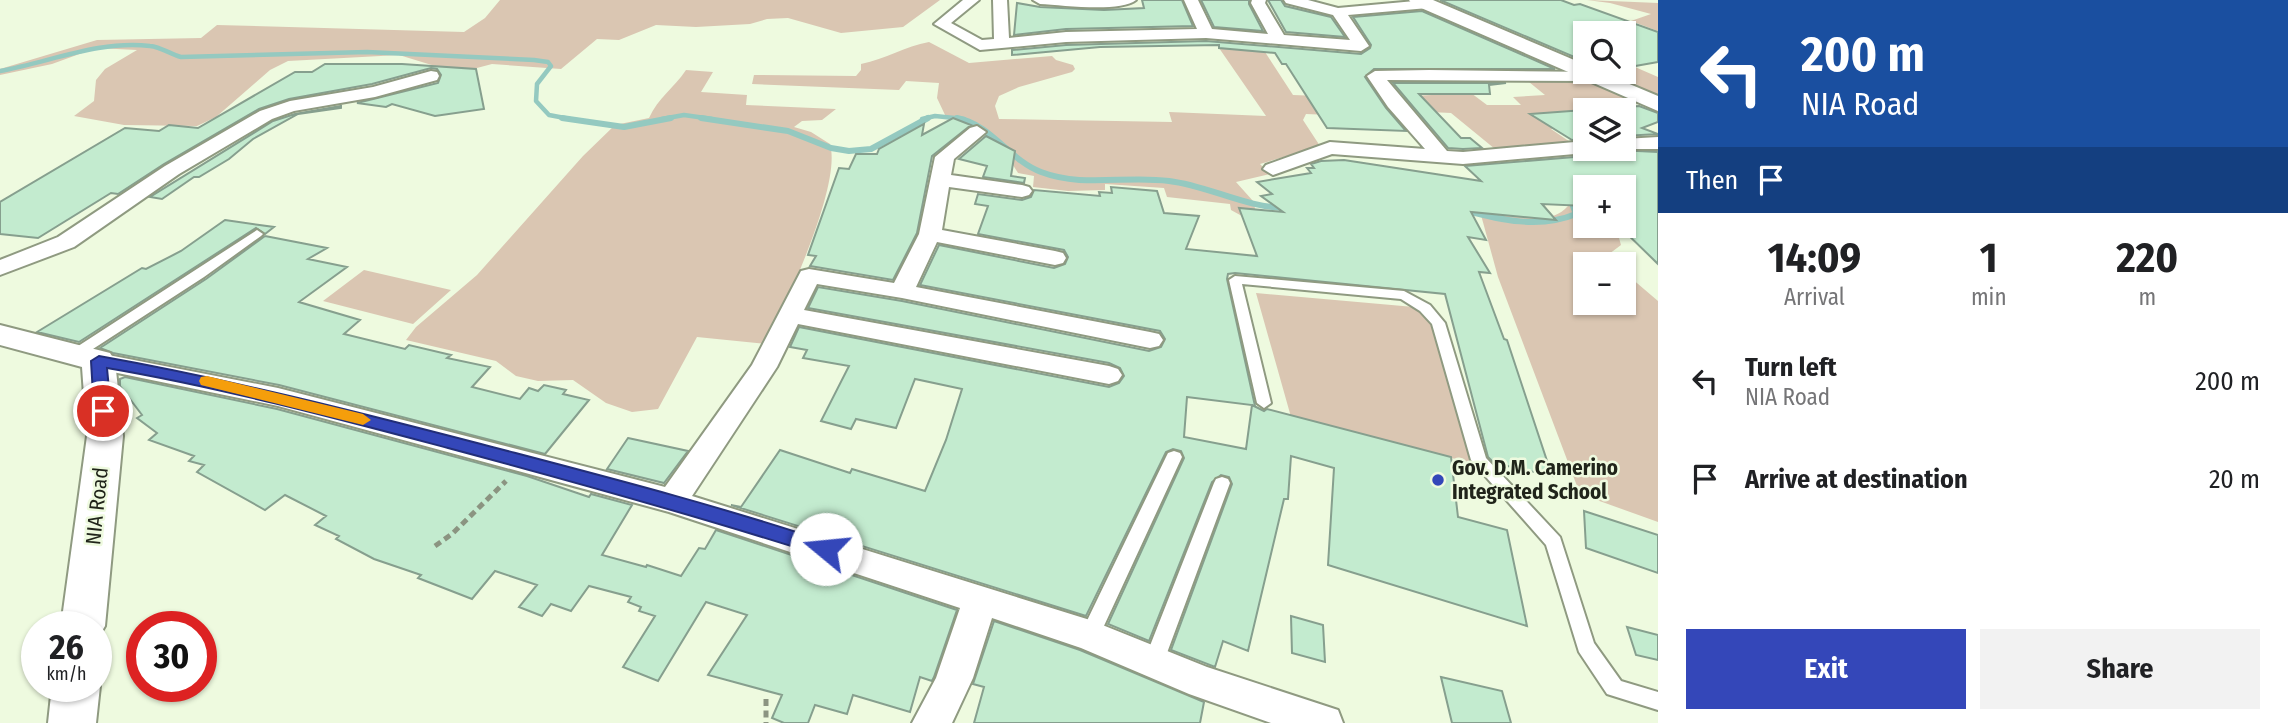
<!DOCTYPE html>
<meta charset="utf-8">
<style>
:root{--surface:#fff;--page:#f2f2f2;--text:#202124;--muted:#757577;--accent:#3447b9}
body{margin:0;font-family:"Fira Sans Condensed",sans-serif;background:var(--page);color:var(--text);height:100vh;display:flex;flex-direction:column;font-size:26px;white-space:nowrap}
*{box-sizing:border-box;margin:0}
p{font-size:23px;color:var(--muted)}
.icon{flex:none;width:38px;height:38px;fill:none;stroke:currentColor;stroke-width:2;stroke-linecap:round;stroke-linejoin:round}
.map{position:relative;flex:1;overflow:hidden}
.panel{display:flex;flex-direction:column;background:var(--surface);width:630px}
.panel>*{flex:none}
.banner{background:#1a4fa0;color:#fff;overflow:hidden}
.fabs{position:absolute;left:1573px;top:21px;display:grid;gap:14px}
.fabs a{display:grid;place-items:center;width:63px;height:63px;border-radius:0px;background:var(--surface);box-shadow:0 2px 5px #0004;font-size:35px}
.speed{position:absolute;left:21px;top:611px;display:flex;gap:14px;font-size:35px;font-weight:700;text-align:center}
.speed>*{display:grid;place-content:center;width:91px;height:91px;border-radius:50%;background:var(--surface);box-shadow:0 2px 5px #0004;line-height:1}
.speed small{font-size:18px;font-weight:400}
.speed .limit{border:10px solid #d22;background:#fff;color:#111}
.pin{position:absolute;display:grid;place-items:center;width:60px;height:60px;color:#fff;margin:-30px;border:4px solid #fff;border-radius:50%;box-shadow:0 2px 7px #0007}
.me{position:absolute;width:77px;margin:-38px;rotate:287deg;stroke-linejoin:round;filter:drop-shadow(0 0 5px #0008)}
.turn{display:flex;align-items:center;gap:24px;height:147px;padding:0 28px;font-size:32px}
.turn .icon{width:91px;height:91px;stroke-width:2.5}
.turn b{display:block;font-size:49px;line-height:60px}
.then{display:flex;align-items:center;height:66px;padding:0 28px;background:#0003;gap:14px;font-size:26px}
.eta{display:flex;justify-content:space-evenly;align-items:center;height:119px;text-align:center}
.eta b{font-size:42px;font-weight:700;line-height:49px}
.primary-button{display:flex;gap:14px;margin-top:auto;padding:14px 28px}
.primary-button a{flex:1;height:80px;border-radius:0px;background:var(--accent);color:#fff;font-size:28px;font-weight:700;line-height:80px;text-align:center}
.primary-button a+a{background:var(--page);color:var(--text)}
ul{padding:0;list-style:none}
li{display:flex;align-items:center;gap:21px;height:98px;padding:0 28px}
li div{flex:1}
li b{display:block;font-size:26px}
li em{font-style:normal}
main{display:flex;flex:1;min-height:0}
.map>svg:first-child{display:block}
</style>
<main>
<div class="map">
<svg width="1658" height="723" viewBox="0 0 1658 723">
<rect width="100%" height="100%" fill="#eefadf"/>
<!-- green -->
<path fill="#dac6b2" d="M500 0H940L903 27 841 33 788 18 767 19 750 24 696 27 656 25 619 40 597 39 561 69 492 64 458 73 438 72 435 66 399 55 288 61 270 70 216 117 197 126 124 125 74 116 94 101 96 80 105 69 137 50 96 48 52 64 0 75V69L97 40 201 38 217 25 464 32 485 18Z
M1587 0 1658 3V31L1631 21 1651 14 1610 3Z
M929 42 969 63 1052 56 1056 60 1073 65 1075 69 1072 72 1019 87 999 96 995 106 999 119 1172 122 1169 112 1266 116 1219 48 1265 52 1293 95 1373 98 1471 93 1487 105H1521L1513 97 1545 95 1529 82H1595L1638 101 1598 108 1601 110H1586L1585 127 1551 129 1573 144 1495 149 1451 113 1410 111 1377 117 1306 114 1303 120 1320 146 1260 164 1270 174 1236 182 1253 201 1260 226 1231 210 1230 204 1167 197 1164 188 1105 184V190L1068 191 1033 187 1034 176 1018 173C998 140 984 126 946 117L937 98 939 83 906 81 899 90 752 84 754 75 856 76 861 70V64C886 59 905 46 929 42Z
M1635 67 1658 77V98L1597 72H1624V69Z
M686 70 713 72 701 92 747 95 746 105 836 109 822 120 802 121 794 127 811 132 830 144C842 185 786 303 767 344L697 337 658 409 632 412 606 403 573 380 538 381 516 376 496 361 406 340 416 327 477 275 583 156 615 125 649 118C658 98 674 88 686 70Z
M1568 206 1585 207 1586 226H1611L1617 231 1621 245 1609 254 1617 264H1586V303H1624V272L1658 301V522L1580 494 1498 277 1481 215C1507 209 1546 231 1568 206Z
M364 270 451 290 413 324 323 301Z
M1256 293 1414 307 1443 330 1471 463 1291 417Z"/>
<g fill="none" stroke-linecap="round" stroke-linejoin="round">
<!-- stream-far1 -->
<path stroke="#94c9c0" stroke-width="4.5" d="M0 71C50 62 99 40 150 46 161 47 170 54 181 57L367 52 534 60 548 62 551 66 537 84 536 101 549 115 570 119
M662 119 684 115 712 119
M922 119 935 116 964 119"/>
<!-- stream -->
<path stroke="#94c9c0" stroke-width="6" d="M562 118 624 127 671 118
M701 118 788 131 831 148 849 151 871 149 928 118
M957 118C992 125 1009 160 1041 172 1083 188 1126 175 1169 181 1210 186 1245 208 1288 208
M1464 210C1500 220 1540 229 1576 214L1569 196"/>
</g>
<!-- building -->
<path fill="#c3ebcf" stroke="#869f8e" stroke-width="2" fill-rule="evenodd" d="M1142 0H1182L1193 26 1066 29 1014 35 1017 3 1040 7 1104 10 1144 8Z
M1201 0H1249V4L1263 31 1214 27Z
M1268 0H1281L1285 6 1331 17 1345 37 1286 32Z
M1440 0H1561L1574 5 1580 4 1658 32V62L1624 68V33H1586V62Z
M1422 11 1555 69H1374L1365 77 1386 108 1406 131 1327 128 1286 64H1282L1275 53 1219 48V45L1100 47 1012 55V50L1066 45 1206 41 1361 54 1370 48 1371 45 1353 17Z
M325 64H402L476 69 484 109 435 116 392 104 386 107 357 103 438 83 441 75 437 69 431 68 372 84 289 99 259 109 164 164 118 194 111 193 38 238 0 234V202L125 128 159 131 169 125 198 128 295 72H312Z
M1393 83H1506L1489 85 1490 94H1419L1461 138H1470L1482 148 1463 149 1448 148Z
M341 106V108L298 114 253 139 229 159 199 177H194L162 199 150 197 273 121 295 114Z
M1639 106 1658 113V122L1642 128 1658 134 1624 136V110H1586V138L1572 140 1530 114Z
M953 118 971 125 932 156 917 233 893 280 810 266 816 256 808 255 839 168 849 169 856 154H877L879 149 924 124 922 135Z
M986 136 1015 151 1011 176 1025 178 1024 183 983 177 987 166 959 159Z
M1596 149 1658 152V264L1619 226H1624V187H1586V206L1542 204 1556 220 1471 212 1486 240 1468 237 1490 273 1479 272 1504 339 1507 340 1552 476 1494 463 1488 457 1445 294 1235 273 1228 274 1227 279 1255 406 1252 405 1264 411 1267 409 1451 457 1458 517 1507 530 1527 626 1328 565 1334 468 1291 456 1288 499H1284L1248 651 1223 641 1215 667 1171 650 1232 484 1229 477 1221 475 1212 482 1149 641 1108 624 1184 458 1181 451 1173 449 1166 452 1086 616 731 505 741 507 780 450 850 473 852 469 925 491 946 440 962 389 915 379 896 428 856 419 851 429 821 421 849 366 803 358 807 350 790 347 799 327 1109 387 1119 383 1124 376 1120 368 1109 363 808 308 818 287 902 301 1149 351 1161 347 1165 339 1160 331 920 285 939 245 1054 268 1065 264 1068 257 1064 250 978 234 988 206 975 204 978 194 1022 200 1031 197 1034 190 1100 196 1099 192 1112 193 1111 187 1157 191 1164 213 1199 216 1186 249 1257 256 1239 208 1283 212 1261 196 1272 194 1257 182 1311 173 1307 168H1314L1311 164 1321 161 1344 160 1481 181 1465 166 1586 156ZM1187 397 1252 405 1246 449 1184 437Z
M225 220 274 227 265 234 256 228 79 342 37 332 142 268 146 269 181 251Z
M265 236 327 248 308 259 347 267 299 302 360 320 344 334 405 349 409 345 451 355 447 358 490 367 472 387 520 399 529 388 538 391 544 385 566 390 563 394 589 400 545 454 279 385 113 353 100 348 206 279Z
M125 377 277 409 527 476 589 497 591 494 632 505 602 555 646 567 647 565 681 576 699 548 705 549 716 530 957 610 934 677 932 681 920 677 910 712 853 695 847 714 815 705 808 723H784L772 718 782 695 708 675 747 615 706 602 658 681 623 667 655 616 639 611 641 607 628 602 631 597 589 586 571 611 551 604 542 616 519 607 537 585 495 571 472 599 418 578 421 575 374 559 336 539 339 536 315 525 326 516 285 495 265 510 197 472 204 465 189 461 194 456 149 440 157 433 137 418 142 415 120 386V379Z
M628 438 688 451 664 483 607 469Z
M1584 511 1658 535V573L1586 548Z
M1291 616 1323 625 1325 662 1292 653Z
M994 621 1080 650 1204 702 1200 723H974L984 687 973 684Z
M1627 627 1658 635V660L1636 655Z
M1441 677 1502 691 1511 723H1452Z"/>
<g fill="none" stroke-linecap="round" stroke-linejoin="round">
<defs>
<path id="service" d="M257 230 263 234 261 236 204 277 79 358H69L67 355 69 352Z
M1235 276 1404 291 1430 305 1445 323 1486 458 1560 537 1594 643 1621 681 1658 692V710L1607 694 1579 652 1546 545 1471 460 1432 324 1420 311 1401 299 1242 284 1271 403 1264 408 1257 403 1229 280Z
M1174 451 1180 453 1182 457 1097 641 1090 643 1083 641 1081 635 1083 629 1166 457 1168 453Z
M1222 477 1228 479 1230 483 1164 661 1161 667 1154 670 1147 667 1144 661 1214 483 1216 479Z"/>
<path id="minor" d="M963 0H979L951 23 982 40 994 39 993 0H1007L1009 38 1066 32 1197 29 1184 0H1198L1212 29 1268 34 1251 3 1252 0H1266L1265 3 1284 35 1350 40 1333 15 1286 3 1284 0H1308L1338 8 1426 0 1435 4 1428 8 1348 15 1369 46 1361 51 1206 38 1066 42 980 50 934 24Z
M1033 0H1136C1120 13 1062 5 1040 4Z
M1429 70 1597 72 1599 76 1591 81 1387 80 1447 151 1463 152 1586 141V149H1594L1586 153 1463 164 1332 154 1273 175 1263 169 1266 165 1330 142 1425 149 1388 107 1367 76 1375 71Z
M431 71 437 72 439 76 437 80 375 97 294 111 272 119 179 174 74 247 0 275V260L58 237 165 166 260 111 290 101 373 87Z
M977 126 986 132 954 159 951 175 1022 185 1029 187 1032 191 1029 195 1022 197 949 187 942 230 1055 251 1063 253 1066 258 1063 263 1055 265 937 242 916 287 1150 332 1159 334 1163 340 1159 346 1150 348 902 298 817 284 804 310 1109 366 1118 369 1122 375 1118 381 1109 384 798 324 777 367 692 496 1090 620 1207 667 1338 710 1343 723H1271L1189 694 1081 648 992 618 973 678 952 723H912L936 678 960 608 669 512 278 406 98 369 89 367 85 361 89 355 98 353 278 388 665 487 752 365 801 271 809 269 894 283 919 234 935 157 970 128Z
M1658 137V149H1617H1624V139Z"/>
<path id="tertiary" d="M1409 0H1433L1586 65V72H1601L1658 96V111L1412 4Z
M0 325 110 353 115 361 123 436 105 626 96 641V626H61L87 436 82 367 0 345Z
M96 679 100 686 96 723H48L52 686H96Z"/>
</defs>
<!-- service casing -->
<use href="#service" stroke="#8f9a81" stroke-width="4"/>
<!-- minor casing -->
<use href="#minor" stroke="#8f9a81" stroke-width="4"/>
<!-- tertiary casing -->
<use href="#tertiary" stroke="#8f9a81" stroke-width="4"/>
<!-- path -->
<path stroke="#8b9481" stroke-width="5" stroke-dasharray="7 4.5" stroke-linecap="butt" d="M435 546 452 534 506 481
M766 699V723"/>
<!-- service -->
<use href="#service" fill="#fff" fill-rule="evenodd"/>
<!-- minor -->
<use href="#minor" fill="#fff" fill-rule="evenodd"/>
<!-- tertiary -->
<use href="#tertiary" fill="#fff" fill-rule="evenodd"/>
</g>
<!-- route -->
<path fill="#3447b9" stroke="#222e78" stroke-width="2" d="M99 356C228 379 354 411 481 444 599 475 717 505 833 544L836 549 833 555 826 557C701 517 575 482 448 448 335 418 223 388 107 368L111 411 103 417 94 411 91 361Z"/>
<!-- slow -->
<path fill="#f59e0b" d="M207 376 363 414 371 420 363 425 201 385 199 381 201 377Z"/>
<!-- markers -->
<circle fill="#3447b9" stroke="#eefadf" stroke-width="2.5" cx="1438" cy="480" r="7"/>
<g text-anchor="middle" stroke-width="5" stroke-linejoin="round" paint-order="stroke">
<!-- poi labels -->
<g font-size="21" font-weight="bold" fill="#20241a" stroke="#eefadf" text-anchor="start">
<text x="1452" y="475">Gov. D.M. Camerino<tspan x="1452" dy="24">Integrated School</tspan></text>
</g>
<!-- street labels -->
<g font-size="21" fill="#20241a" stroke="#eefadf">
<text transform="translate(97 506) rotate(-84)" y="7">NIA Road</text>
</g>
</g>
</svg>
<div class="fabs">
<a><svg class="icon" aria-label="search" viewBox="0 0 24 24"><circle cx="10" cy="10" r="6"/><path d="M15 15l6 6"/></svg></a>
<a><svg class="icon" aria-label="layers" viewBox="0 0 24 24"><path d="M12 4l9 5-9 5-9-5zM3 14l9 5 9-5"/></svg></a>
<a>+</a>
<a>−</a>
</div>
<div class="speed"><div>26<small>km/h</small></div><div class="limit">30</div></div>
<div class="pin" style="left:103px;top:411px;background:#d93025"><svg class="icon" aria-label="arrive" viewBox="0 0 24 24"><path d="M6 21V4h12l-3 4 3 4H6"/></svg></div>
<svg class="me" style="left:826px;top:549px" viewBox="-20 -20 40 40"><circle r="19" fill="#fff"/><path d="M0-13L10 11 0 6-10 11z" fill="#3447b9"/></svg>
</div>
<section class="panel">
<div class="banner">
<div class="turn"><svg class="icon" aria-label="left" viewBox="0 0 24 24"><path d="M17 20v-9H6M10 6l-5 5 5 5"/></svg><div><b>200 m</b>NIA Road</div></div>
<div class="then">Then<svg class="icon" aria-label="arrive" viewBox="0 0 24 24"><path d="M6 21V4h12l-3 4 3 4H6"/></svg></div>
</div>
<div class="eta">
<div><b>14:09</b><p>Arrival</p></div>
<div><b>1</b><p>min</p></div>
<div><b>220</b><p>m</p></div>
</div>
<ul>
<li><svg class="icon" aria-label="left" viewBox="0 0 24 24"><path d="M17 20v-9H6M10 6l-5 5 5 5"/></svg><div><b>Turn left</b><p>NIA Road</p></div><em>200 m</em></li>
<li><svg class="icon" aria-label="arrive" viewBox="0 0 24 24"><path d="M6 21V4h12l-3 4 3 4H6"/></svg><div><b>Arrive at destination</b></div><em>20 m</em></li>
</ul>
<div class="primary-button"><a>Exit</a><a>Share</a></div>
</section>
</main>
